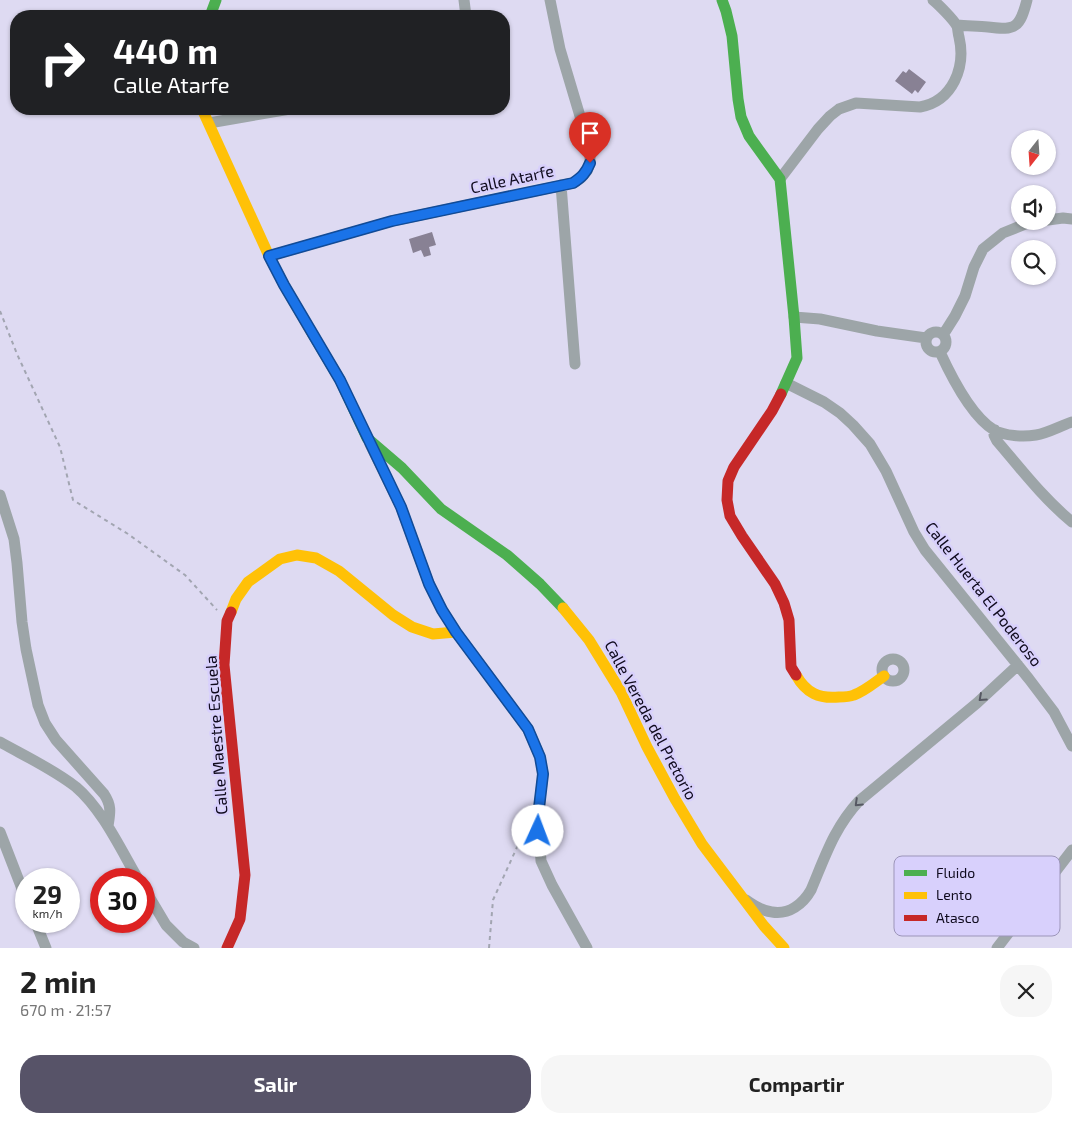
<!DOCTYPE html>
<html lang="es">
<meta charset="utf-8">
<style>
:root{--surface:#fff;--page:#f6f6f6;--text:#222;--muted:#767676;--accent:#575368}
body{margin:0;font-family:"Exo 2",sans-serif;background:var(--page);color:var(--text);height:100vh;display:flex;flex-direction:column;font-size:19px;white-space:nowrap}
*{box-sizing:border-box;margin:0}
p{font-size:16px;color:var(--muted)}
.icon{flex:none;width:28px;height:28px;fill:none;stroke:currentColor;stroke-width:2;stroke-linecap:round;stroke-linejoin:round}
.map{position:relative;height:948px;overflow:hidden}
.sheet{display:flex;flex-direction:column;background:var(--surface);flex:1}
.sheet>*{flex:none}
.guide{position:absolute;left:10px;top:10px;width:500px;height:105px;border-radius:20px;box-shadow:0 1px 4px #0004;background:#202124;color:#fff;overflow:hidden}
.needle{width:32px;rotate:197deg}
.controls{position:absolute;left:1011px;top:130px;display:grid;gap:10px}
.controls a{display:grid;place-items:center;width:45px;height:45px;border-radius:50%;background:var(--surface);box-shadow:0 1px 4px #0004;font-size:25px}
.speed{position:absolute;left:15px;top:868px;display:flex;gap:10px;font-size:25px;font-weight:700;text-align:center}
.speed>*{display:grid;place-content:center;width:65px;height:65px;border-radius:50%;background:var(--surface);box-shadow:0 1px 4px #0004;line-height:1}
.speed small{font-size:12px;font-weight:400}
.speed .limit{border:8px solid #d22;background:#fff;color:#111}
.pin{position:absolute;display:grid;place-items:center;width:42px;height:42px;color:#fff;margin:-51px -21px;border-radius:50% 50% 50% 0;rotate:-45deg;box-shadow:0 0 5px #0007}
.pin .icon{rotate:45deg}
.me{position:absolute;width:55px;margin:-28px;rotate:2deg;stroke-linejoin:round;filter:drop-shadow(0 0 4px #0008)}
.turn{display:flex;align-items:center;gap:18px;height:105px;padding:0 20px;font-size:22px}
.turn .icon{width:65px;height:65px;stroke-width:2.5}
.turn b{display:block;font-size:35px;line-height:42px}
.round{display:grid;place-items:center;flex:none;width:52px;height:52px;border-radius:20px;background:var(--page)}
.summary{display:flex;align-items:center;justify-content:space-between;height:85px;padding:0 20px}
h1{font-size:30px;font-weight:700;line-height:38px}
.button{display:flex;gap:10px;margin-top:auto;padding:10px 20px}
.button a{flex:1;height:58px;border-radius:20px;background:var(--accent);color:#fff;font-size:20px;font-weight:700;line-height:58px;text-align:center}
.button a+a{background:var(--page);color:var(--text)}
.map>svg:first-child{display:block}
</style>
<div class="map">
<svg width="1072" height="948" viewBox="0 0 1072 948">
<rect width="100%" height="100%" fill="#dedaf2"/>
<!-- building -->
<path fill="#888194" d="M909 69 926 82 918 93 915 90 912 94 895 81 903 71 906 73Z
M432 232 436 245 429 247 431 255 424 257 421 250 413 253 409 239Z"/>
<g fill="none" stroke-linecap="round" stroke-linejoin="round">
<!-- path -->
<path stroke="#a2a5b1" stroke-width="2" stroke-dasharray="4 4" stroke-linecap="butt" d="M0 311 17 354 60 447 73 500 128 534 185 575 217 610
M489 948 493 900 528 823"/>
<!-- street -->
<path stroke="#9da5a8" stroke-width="11" d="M464 0 466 16
M957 25C967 26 978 26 988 27 1016 31 1020 27 1027 0
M209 123 290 109
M780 179 818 129 830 116 839 109 856 103 920 107C953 101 966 67 959 37 958 34 958 29 957 26 953 19 939 5 933 0
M561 185 575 364
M1048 220 1063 218 1072 219
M269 256 392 221 573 183 581 178 587 171 590 163V153L588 143 560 49 550 0
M794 317 820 319 877 331 926 338
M926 342a10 10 0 1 1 20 0a10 10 0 1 1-20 0Z
M943 335 955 316 965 296 974 267 983 249 1003 233 1028 223 1038 221
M940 352C951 376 971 416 994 430 1005 436 1023 437 1036 435 1048 433 1060 426 1072 422
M786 383 824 402 840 413 853 425 870 444 886 471 914 532 925 550 1029 679 1054 712 1072 746
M995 430 994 435 997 441C1021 469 1043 498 1072 522
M370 444 401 507 429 584 442 610 456 632 528 729 540 757 543 774 539 808V831L541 861 552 885 587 948
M0 495 14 539 17 563 22 622 26 649 38 705 45 723 56 740 104 794C112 806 110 813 108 826
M882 670a11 11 0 1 1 22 0a11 11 0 1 1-22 0Z
M0 742C25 756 53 769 76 787 102 809 121 850 138 879
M0 832 26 899
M144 888 166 925 183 942 194 948
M746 900C753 905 763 911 772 912 789 915 803 904 811 890 825 857 834 828 859 801L977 703 1018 665
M35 921 46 948
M997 948 1072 850"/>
<!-- fast -->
<path stroke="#4caf50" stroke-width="11" d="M722 0 726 11 732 36 738 99 741 117 749 136 780 179 794 317 797 358 781 394
M210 16 216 0
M312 333 340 380 367 438 402 468 441 509 507 555 540 584 563 608"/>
<!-- slow -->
<path stroke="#ffc107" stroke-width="11" d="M202 109 269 256 284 285 312 333
M563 608 589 640 621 692 647 747 675 799 702 844 764 926 784 948
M231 612 236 599 248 582 280 559 297 555 316 558 339 571 393 615 412 627 433 634 456 632
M796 675C806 693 819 699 839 697 844 697 849 697 854 695 865 691 874 683 884 676"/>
<!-- jam -->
<path stroke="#c62828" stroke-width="11" d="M781 394 772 411 734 467 728 481 727 500 730 516 742 536 775 584 784 603 789 620 791 667 796 675
M227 948 240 919 245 875 224 665 227 621 231 612"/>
</g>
<!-- one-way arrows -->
<defs><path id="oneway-chevron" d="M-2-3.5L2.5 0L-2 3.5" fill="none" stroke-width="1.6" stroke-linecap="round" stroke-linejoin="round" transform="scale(1.25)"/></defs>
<g stroke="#565862">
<use href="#oneway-chevron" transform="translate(982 698) rotate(138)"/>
<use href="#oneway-chevron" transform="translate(858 803) rotate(136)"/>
</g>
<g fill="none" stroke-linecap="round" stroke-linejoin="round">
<defs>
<path id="route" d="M538 831 539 808 543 774 540 757 528 729 456 632 442 610 429 584 401 507 340 380 284 285 269 256 392 221 573 183C582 177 586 173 590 163"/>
</defs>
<!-- route casing -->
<use href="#route" stroke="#114b97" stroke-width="12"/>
<!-- route -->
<use href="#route" stroke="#1a73e8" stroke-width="9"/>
</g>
<g text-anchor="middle" stroke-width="5" stroke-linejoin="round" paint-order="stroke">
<!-- street labels -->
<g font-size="16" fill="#0f0a1d" stroke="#d8d0fc">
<text transform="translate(512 179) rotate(-12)" y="6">Calle Atarfe</text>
<text transform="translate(984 594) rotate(52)" y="6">Calle Huerta El Poderoso</text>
<text transform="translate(651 720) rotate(62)" y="6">Calle Vereda del Pretorio</text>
<text transform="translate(216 735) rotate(-94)" y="6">Calle Maestre Escuela</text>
</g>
</g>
<!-- legend -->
<rect x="894" y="856" width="166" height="80" rx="8" fill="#d8d0fc" stroke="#9c95b9" stroke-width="1"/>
<rect x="904" y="870" width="23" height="6" fill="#4caf50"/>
<rect x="904" y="892" width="23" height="7" fill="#ffc107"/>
<rect x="904" y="915" width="23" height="6" fill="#c62828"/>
<g font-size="14" fill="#0f0a1d">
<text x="936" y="878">Fluido</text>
<text x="936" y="900">Lento</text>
<text x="936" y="923">Atasco</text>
</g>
</svg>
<div class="controls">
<a><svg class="needle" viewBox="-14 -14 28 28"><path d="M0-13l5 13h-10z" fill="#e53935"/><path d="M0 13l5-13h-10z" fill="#767676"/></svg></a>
<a><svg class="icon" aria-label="sound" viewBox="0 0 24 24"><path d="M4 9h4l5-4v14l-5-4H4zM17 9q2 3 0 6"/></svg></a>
<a><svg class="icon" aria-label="search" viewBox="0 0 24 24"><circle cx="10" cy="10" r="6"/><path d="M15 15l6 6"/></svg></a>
</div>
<div class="speed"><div>29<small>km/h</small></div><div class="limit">30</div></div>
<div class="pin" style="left:590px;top:163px;background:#d93025"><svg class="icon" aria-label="arrive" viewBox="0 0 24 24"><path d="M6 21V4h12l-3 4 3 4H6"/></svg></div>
<svg class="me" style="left:538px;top:831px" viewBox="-20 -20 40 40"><circle r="19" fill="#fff"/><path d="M0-13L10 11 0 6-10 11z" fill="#1a73e8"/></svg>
<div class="guide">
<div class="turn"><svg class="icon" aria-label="right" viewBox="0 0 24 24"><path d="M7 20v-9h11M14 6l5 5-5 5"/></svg><div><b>440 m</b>Calle Atarfe</div></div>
</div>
</div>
<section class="sheet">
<div class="summary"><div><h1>2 min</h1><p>670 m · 21:57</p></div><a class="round"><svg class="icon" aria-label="close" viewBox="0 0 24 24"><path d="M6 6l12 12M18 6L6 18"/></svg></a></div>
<div class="button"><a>Salir</a><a>Compartir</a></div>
</section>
